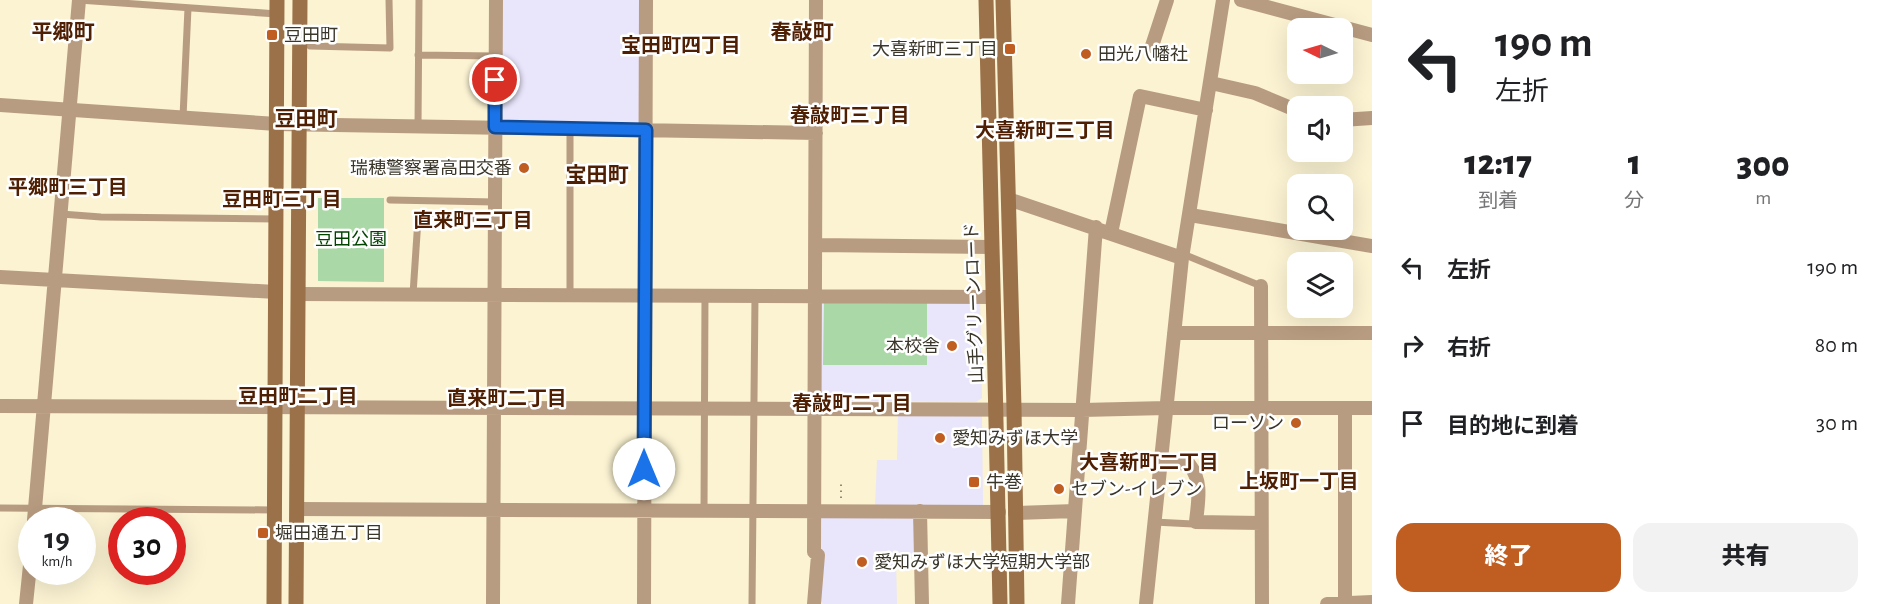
<!DOCTYPE html>
<html lang="ja">
<meta charset="utf-8">
<style>
:root{--surface:#fff;--page:#f2f2f2;--text:#202124;--muted:#757577;--accent:#c05e22}
body{margin:0;font-family:"Alegreya Sans","Noto Sans JP",sans-serif;background:var(--page);color:var(--text);height:100vh;display:flex;flex-direction:column;font-size:22px;white-space:nowrap}
*{box-sizing:border-box;margin:0}
p{font-size:20px;color:var(--muted)}
.icon{flex:none;width:33px;height:33px;fill:none;stroke:currentColor;stroke-width:2;stroke-linecap:round;stroke-linejoin:round}
.map{position:relative;flex:1;overflow:hidden}
.side{display:flex;flex-direction:column;background:var(--surface);width:510px}
.side>*{flex:none}
.hud{background:#fff;color:var(--text);overflow:hidden}
.needle{width:39px;rotate:275deg}
.fabs{position:absolute;left:1287px;top:18px;display:grid;gap:12px}
.fabs a{display:grid;place-items:center;width:66px;height:66px;border-radius:12px;background:var(--surface);box-shadow:0 6px 24px #0002;font-size:30px}
.speed{position:absolute;left:18px;top:507px;display:flex;gap:12px;font-size:30px;font-weight:700;text-align:center}
.speed>*{display:grid;place-content:center;width:78px;height:78px;border-radius:50%;background:var(--surface);box-shadow:0 6px 24px #0002;line-height:1}
.speed small{font-size:15px;font-weight:400}
.speed .limit{border:9px solid #d22;background:#fff;color:#111}
.pin{position:absolute;display:grid;place-items:center;width:51px;height:51px;color:#fff;margin:-26px;border:3px solid #fff;border-radius:50%;box-shadow:0 2px 6px #0007}
.me{position:absolute;width:66px;margin:-33px;rotate:0deg;stroke-linejoin:round;filter:drop-shadow(0 0 4px #0008)}
.turn{display:flex;align-items:center;gap:21px;height:126px;padding:0 24px;font-size:27px}
.turn .icon{width:78px;height:78px;stroke-width:2.5}
.turn b{display:block;font-size:42px;line-height:51px}
.eta{display:flex;justify-content:space-evenly;align-items:center;height:102px;text-align:center}
.eta b{font-size:36px;font-weight:800;line-height:42px}
.button{display:flex;gap:12px;margin-top:auto;padding:12px 24px}
.button a{flex:1;height:69px;border-radius:18px;background:var(--accent);color:#fff;font-size:24px;font-weight:800;line-height:69px;text-align:center}
.button a+a{background:var(--page);color:var(--text)}
ul{padding:0;list-style:none}
li{display:flex;align-items:center;gap:18px;height:78px;padding:0 24px}
li div{flex:1}
li b{display:block;font-size:22px}
li em{font-style:normal}
main{display:flex;flex:1;min-height:0}
.map>svg:first-child{display:block}
</style>
<main>
<div class="map">
<svg width="1372" height="604" viewBox="0 0 1372 604">
<rect width="100%" height="100%" fill="#fbf3d2"/>
<!-- education -->
<path fill="#e9e5fb" d="M502 0H643L644 124 500 121Z
M980 299 982 398 976 402 825 401 821 398V302Z
M898 414 982 415 983 505 875 506 877 460H897Z
M821 515 916 516V558H896L897 604H823L821 601Z"/>
<!-- green -->
<path fill="#abd8a7" d="M318 198H384V282L318 281Z
M824 302H927V365H823Z"/>
<g fill="none" stroke-linecap="round" stroke-linejoin="round">
<!-- path -->
<path stroke="#918b76" stroke-width="2" stroke-dasharray="1.5 4.5" stroke-linecap="butt" d="M841 498V483"/>
<!-- lane -->
<path stroke="#b89c81" stroke-width="7" d="M79 0 277 14
M310 46 390 48 389 0
M418 55 495 56
M183 117 188 8
M418 126 419 0
M390 200 495 202
M61 214 101 217 277 219
M1183 254 1261 286
M413 294 418 219 495 218
M570 295V128
M0 508 273 510
M704 510 705 295
M1154 522 1193 524 1196 522
M752 604 755 296"/>
<!-- street -->
<path stroke="#b89c81" stroke-width="14" d="M1241 0 1372 35
M1152 46 1167 0
M1211 83 1255 93 1298 111
M0 105 277 124 816 133
M1342 120 1372 118
M1008 199 1182 258
M1190 215 1372 246
M1111 233 1140 96 1206 110
M816 245 991 247
M0 277 276 292
M1261 286 1262 604
M299 294 993 297
M1174 333H1372
M0 406 1082 410 1166 408H1372
M1345 408V603
M1160 461 1189 464C1203 482 1198 501 1196 522L1261 523
M297 509 999 512
M920 511 922 604
M1015 513 1075 511
M34 520 79 0
M26 604 32 546
M493 604 496 0
M644 604 646 0
M814 604 818 555 814 552 816 0
M1068 604 1096 227
M1146 604 1182 258 1223 0
M1327 604 1372 602"/>
<!-- secondary -->
<path stroke="#9b7149" stroke-width="15" d="M986 0C990 201 997 403 1000 604
M1003 0 1014 408 1017 604
M274 604 277 0
M296 604 300 0"/>
</g>
<g fill="none" stroke-linecap="round" stroke-linejoin="round">
<defs>
<path id="route" d="M495 80V127L646 130 644 469"/>
</defs>
<!-- route casing -->
<use href="#route" stroke="#114b97" stroke-width="15"/>
<!-- route -->
<use href="#route" stroke="#1a73e8" stroke-width="10"/>
</g>
<!-- markers -->
<g fill="#c05e22" stroke="#fff" stroke-width="2">
<rect x="266" y="29" width="12" height="12" rx="3"/>
<rect x="1004" y="43" width="12" height="12" rx="3"/>
<circle cx="1086" cy="54" r="6"/>
<circle cx="524" cy="168" r="6"/>
<circle cx="952" cy="346" r="6"/>
<circle cx="1296" cy="423" r="6"/>
<circle cx="940" cy="438" r="6"/>
<rect x="968" y="476" width="12" height="12" rx="3"/>
<circle cx="1059" cy="489" r="6"/>
<rect x="257" y="527" width="12" height="12" rx="3"/>
<circle cx="862" cy="562" r="6"/>
</g>
<g text-anchor="middle" stroke-width="5" stroke-linejoin="round" paint-order="stroke">
<!-- poi labels -->
<g font-size="18" fill="#3a362a" stroke="#fff" text-anchor="start">
<text x="284" y="41">豆田町</text>
<text x="998" y="55" text-anchor="end">大喜新町三丁目</text>
<text x="1098" y="60">田光八幡社</text>
<text x="512" y="174" text-anchor="end">瑞穂警察署高田交番</text>
<text x="940" y="352" text-anchor="end">本校舎</text>
<text x="1284" y="429" text-anchor="end">ローソン</text>
<text x="952" y="444">愛知みずほ大学</text>
<text x="986" y="488">牛巻</text>
<text x="1071" y="495">セブン-イレブン</text>
<text x="275" y="539">堀田通五丁目</text>
<text x="874" y="568">愛知みずほ大学短期大学部</text>
</g>
<!-- park labels -->
<g font-size="18" fill="#014400" stroke="#fff">
<text x="351" y="245">豆田公園</text>
</g>
<!-- street labels -->
<g font-size="18" fill="#3a362a" stroke="#fff">
<text transform="translate(974 303) rotate(-92)" y="6">山手グリーンロード</text>
</g>
<!-- neighbourhood labels -->
<g font-size="20" font-weight="bold" fill="#4e1f02" stroke="#fff">
<text x="681" y="52">宝田町四丁目</text>
<text x="850" y="122">春敲町三丁目</text>
<text x="1045" y="137">大喜新町三丁目</text>
<text x="68" y="194">平郷町三丁目</text>
<text x="282" y="206">豆田町三丁目</text>
<text x="473" y="227">直来町三丁目</text>
<text x="298" y="403">豆田町二丁目</text>
<text x="507" y="405">直来町二丁目</text>
<text x="852" y="410">春敲町二丁目</text>
<text x="1149" y="469">大喜新町二丁目</text>
<text x="1299" y="488">上坂町一丁目</text>
</g>
<!-- quarter labels -->
<g font-size="21" font-weight="bold" fill="#4e1f02" stroke="#fff">
<text x="63" y="39">平郷町</text>
<text x="802" y="39">春敲町</text>
<text x="306" y="126">豆田町</text>
<text x="597" y="182">宝田町</text>
</g>
</g>
</svg>
<div class="fabs">
<a><svg class="needle" viewBox="-14 -14 28 28"><path d="M0-13l5 13h-10z" fill="#e53935"/><path d="M0 13l5-13h-10z" fill="#757577"/></svg></a>
<a><svg class="icon" aria-label="sound" viewBox="0 0 24 24"><path d="M4 9h4l5-4v14l-5-4H4zM17 9q2 3 0 6"/></svg></a>
<a><svg class="icon" aria-label="search" viewBox="0 0 24 24"><circle cx="10" cy="10" r="6"/><path d="M15 15l6 6"/></svg></a>
<a><svg class="icon" aria-label="layers" viewBox="0 0 24 24"><path d="M12 4l9 5-9 5-9-5zM3 14l9 5 9-5"/></svg></a>
</div>
<div class="speed"><div>19<small>km/h</small></div><div class="limit">30</div></div>
<div class="pin" style="left:495px;top:80px;background:#d93025"><svg class="icon" aria-label="arrive" viewBox="0 0 24 24"><path d="M6 21V4h12l-3 4 3 4H6"/></svg></div>
<svg class="me" style="left:644px;top:469px" viewBox="-20 -20 40 40"><circle r="19" fill="#fff"/><path d="M0-13L10 11 0 6-10 11z" fill="#1a73e8"/></svg>
</div>
<section class="side">
<div class="hud">
<div class="turn"><svg class="icon" aria-label="left" viewBox="0 0 24 24"><path d="M17 20v-9H6M10 6l-5 5 5 5"/></svg><div><b>190 m</b>左折</div></div>
</div>
<div class="eta">
<div><b>12:17</b><p>到着</p></div>
<div><b>1</b><p>分</p></div>
<div><b>300</b><p>m</p></div>
</div>
<ul>
<li><svg class="icon" aria-label="left" viewBox="0 0 24 24"><path d="M17 20v-9H6M10 6l-5 5 5 5"/></svg><div><b>左折</b></div><em>190 m</em></li>
<li><svg class="icon" aria-label="right" viewBox="0 0 24 24"><path d="M7 20v-9h11M14 6l5 5-5 5"/></svg><div><b>右折</b></div><em>80 m</em></li>
<li><svg class="icon" aria-label="arrive" viewBox="0 0 24 24"><path d="M6 21V4h12l-3 4 3 4H6"/></svg><div><b>目的地に到着</b></div><em>30 m</em></li>
</ul>
<div class="button"><a>終了</a><a>共有</a></div>
</section>
</main>
